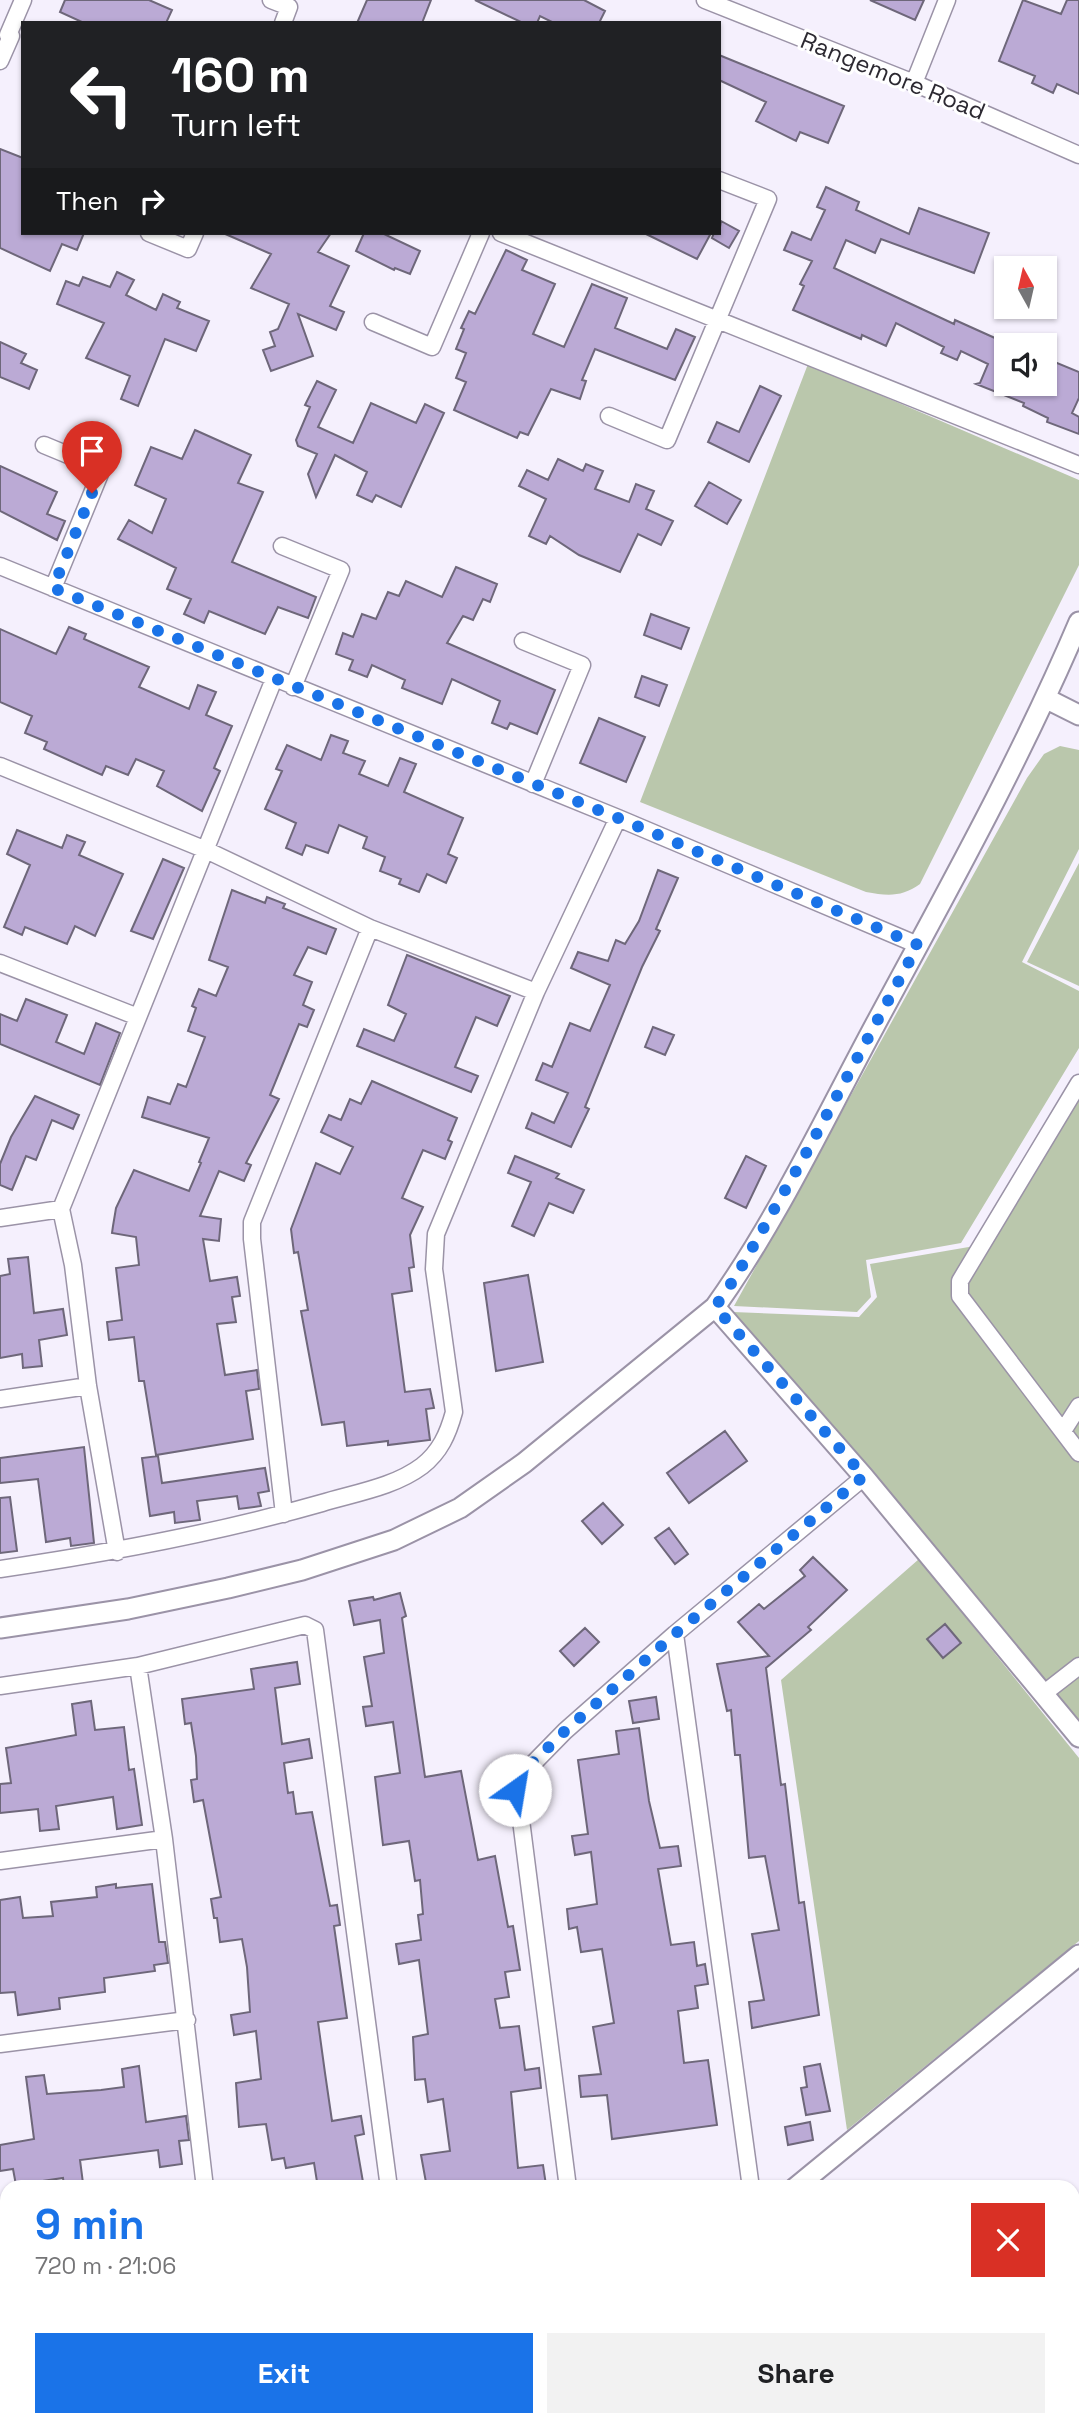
<!DOCTYPE html>
<meta charset="utf-8">
<style>
:root{--surface:#fff;--page:#f2f2f2;--text:#202124;--muted:#757577;--accent:#1a73e8}
body{margin:0;font-family:"Space Grotesk",sans-serif;background:var(--page);color:var(--text);height:100vh;display:flex;flex-direction:column;font-size:26px;white-space:nowrap}
*{box-sizing:border-box;margin:0}
p{font-size:23px;color:var(--muted)}
.icon{flex:none;width:38px;height:38px;fill:none;stroke:currentColor;stroke-width:2;stroke-linecap:round;stroke-linejoin:round}
.map{position:relative;flex:1;overflow:hidden}
.details{position:absolute;left:0px;top:2180px;width:1080px;height:247px;display:flex;flex-direction:column;background:var(--surface);border-radius:21px 21px 0 0;box-shadow:0 2px 5px #0004}
.details>*{flex:none}
.hud{position:absolute;left:21px;top:21px;width:700px;height:214px;border-radius:0px;box-shadow:0 2px 5px #0004;background:#202124;color:#fff;overflow:hidden}
.needle{width:46px;rotate:352deg}
.fabs{position:absolute;left:994px;top:256px;display:grid;gap:14px}
.fabs a{display:grid;place-items:center;width:63px;height:63px;border-radius:0px;background:var(--surface);box-shadow:0 2px 5px #0004;font-size:35px}
.pin{position:absolute;display:grid;place-items:center;width:60px;height:60px;color:#fff;margin:-72px -30px;border-radius:50% 50% 50% 0;rotate:-45deg;box-shadow:0 0 7px #0007}
.pin .icon{rotate:45deg}
.me{position:absolute;width:77px;margin:-38px;rotate:32deg;stroke-linejoin:round;filter:drop-shadow(0 0 5px #0008)}
.turn{display:flex;align-items:center;gap:24px;height:147px;padding:0 35px;font-size:32px}
.turn .icon{width:91px;height:91px;stroke-width:2.5}
.turn b{display:block;font-size:49px;line-height:60px}
.then{display:flex;align-items:center;height:66px;padding:0 35px;background:#0003;gap:14px;font-size:26px}
.round{display:grid;place-items:center;flex:none;width:74px;height:74px;border-radius:0px;background:var(--page)}
.headline{display:flex;align-items:center;justify-content:space-between;height:119px;padding:0 35px}
h1{font-size:42px;font-weight:700;line-height:52px;color:var(--accent)}
.action{display:flex;gap:14px;margin-top:auto;padding:14px 35px}
.action a{flex:1;height:80px;border-radius:0px;background:var(--accent);color:#fff;font-size:28px;font-weight:700;line-height:80px;text-align:center}
.action a+a{background:var(--page);color:var(--text)}
.map>svg:first-child{display:block}
</style>
<div class="map">
<svg width="1079" height="2426" viewBox="0 0 1079 2426">
<rect width="100%" height="100%" fill="#f5f0fd"/>
<!-- green -->
<path fill="#bac7ac" d="M808 364 1079 480V565L920 884C902 897 888 896 866 892L640 802Z
M1060 746 1079 750V849L1022 962 1079 991V1048L961 1243 866 1260 871 1297 857 1312 734 1306 1027 778 1044 754Z
M1079 863V986L1027 962Z
M1079 1098V1722L733 1312 859 1317 877 1297 870 1264 992 1243Z
M919 1559 1079 1758V1941L847 2130 781 1680Z"/>
<!-- building -->
<path fill="#bbaad5" stroke="#6e677a" stroke-width="2" d="M65 0H149L172 10 166 23H84L60 12Z
M367 0H431L422 23H357Z
M475 0H584L605 11 599 23H554L540 16 537 23H523Z
M870 0H924L915 20Z
M1023 0 1061 14 1067 0H1079V94L1057 84 1053 93 1032 83 1035 76 999 61Z
M719 55 844 106 828 143 800 132 796 141 756 121 766 102 719 80Z
M0 149 23 158V233H84L77 250 62 244 50 271 0 248Z
M826 187 859 202 856 210 909 234 919 208 989 233 974 273 881 239 875 253 846 240 834 268 954 324 955 320 1006 343V383H1045V358L1079 372V398L1072 413 1079 417V434L1047 422 1048 418 1023 406 1024 403 976 384 980 383 988 364 961 351 957 360 941 353 944 347 896 323 886 346 862 335 861 339 793 310 804 286 800 284 812 261 784 250 792 232 811 240 825 210 817 207Z
M721 221 739 231 729 248 712 238 714 233H719Z
M223 233H331L318 252 349 266 330 306 344 312 336 330 298 314 313 356 271 371 263 350 275 346 270 332 278 329 289 304 251 288 271 254Z
M364 233H382L420 251 410 274 395 268 394 270 356 251Z
M644 233H711L697 259Z
M506 250 527 260 522 270 555 284 533 334 564 347 592 284 627 298 615 328 667 349 676 329 695 337 675 380 595 349 582 380 586 381 580 399 551 389 528 435 520 432 517 438 454 410 466 382 456 378 466 353 456 349 464 329 461 328 469 311 475 314Z
M117 272 134 280 126 295 156 310 163 294 180 302 177 308 209 321 196 351 165 339 138 406 121 399 130 376 86 358 104 323 57 304 66 281 79 286 83 277 110 287Z
M0 342 26 354 21 363 37 370 29 389 0 377Z
M317 381 336 390 318 427 353 443 371 403 416 423 425 404 444 413 401 507 376 495 372 502 357 495 367 472 335 455 316 497 308 474 317 454 298 446 296 440 310 407 305 405Z
M760 386 781 396 749 462 708 442 717 422 739 432Z
M195 430 251 455 238 483 263 492 232 562 316 597 308 618 278 607 265 634 209 611 204 623 184 614 191 599 167 589 176 568 118 539 129 520 152 533 166 499 135 485 151 447 182 459Z
M558 459 583 471 586 464 603 471 595 489 629 502 636 484 654 491 646 509 673 521 661 545 638 534 620 572 579 555 550 536 546 544 529 536 546 499 519 486 527 470 548 480Z
M0 466 57 492 47 514 65 521 57 540 0 511Z
M709 482 741 500 727 524 695 506Z
M456 567 497 584 490 602 483 599 473 620 463 616 447 643 555 690 537 734 510 723 507 729 492 723 500 701 452 679 442 704 402 688 405 680 372 665 367 677 349 670 353 660 336 654 343 633 353 637 362 614 376 619 388 592 399 596 406 581 442 597Z
M651 614 689 628 681 649 644 635Z
M69 627 86 634 84 639 149 667 139 687 189 709 198 685 216 692 206 715 232 726 214 768 220 771 202 811 157 786 164 771 136 759 128 775 106 766 102 775 44 749 47 742 25 733 32 716 0 702V629L56 654Z
M642 676 667 685 659 706 635 697Z
M599 718 645 737 626 782 580 763Z
M331 735 348 741 343 753 365 761 359 774 388 786 400 758 416 764 404 792 463 818 448 854 457 858 446 883 427 874 419 892 399 884 401 879 380 871 385 857 363 848 367 837 339 825 328 853 306 845 302 855 286 848 296 823 265 809 282 771 276 769 287 745 321 760Z
M17 830 62 848 67 835 85 842 79 855 123 874 95 936 75 926 67 944 25 927 22 935 4 927 30 865 7 854Z
M163 859 184 868 153 939 131 931Z
M658 870 678 878 656 929 660 931 642 967 585 1107 589 1109 571 1147 526 1128 532 1113 554 1123 568 1093 536 1080 543 1063 552 1067 570 1023 590 1031 610 985 571 968 578 952 608 961 616 940 625 944 639 921Z
M232 890 265 903 267 897 285 904 283 908 336 929 326 954 308 947 294 975 312 982 303 1005 314 1010 307 1027 299 1024 270 1095 279 1099 246 1163 251 1165 244 1181 219 1171 200 1216 221 1219 219 1241 203 1239 210 1281 237 1277 240 1296 232 1297 236 1322 217 1324 225 1375 257 1370 259 1389 246 1391 253 1439 156 1455 144 1381H139L134 1337 109 1340 107 1322 122 1320 116 1268 139 1265 136 1237 112 1233 113 1226 116 1208 134 1170 189 1191 201 1163 199 1162 209 1138 142 1117 148 1097 170 1104 178 1084 186 1087 205 1037 188 1031 196 1008 192 1006 199 989 216 996 228 967 209 960Z
M407 955 510 996 497 1026 476 1017 455 1067 478 1076 471 1092 357 1046 364 1029 394 1041 406 1014 388 1005Z
M26 999 67 1015 56 1042 84 1054 96 1023 120 1033 100 1085 0 1044V1014L17 1021Z
M653 1027 674 1035 665 1055 645 1047Z
M372 1081 457 1118 448 1140 452 1142 445 1159 423 1150 402 1198 423 1207 410 1235 414 1267 409 1268 412 1291 392 1294 405 1392 430 1389 434 1408 426 1409 430 1440 388 1445V1441L347 1446 344 1422 322 1425 301 1311 308 1310 298 1252 294 1253 291 1229 316 1163 340 1174 353 1147 321 1132 329 1115 341 1120 350 1099 361 1104Z
M35 1096 79 1115 73 1129 52 1120 36 1160 26 1156 12 1190 0 1185V1164L11 1137Z
M515 1156 559 1174 556 1178 584 1190 573 1213 549 1203 534 1236 512 1226 531 1182 508 1173Z
M746 1156 766 1166 746 1208 725 1198Z
M28 1257 34 1313 63 1309 67 1335 39 1340 42 1366 23 1368 22 1354 0 1358V1276L10 1274 8 1259Z
M528 1275 543 1362 496 1371 484 1283Z
M725 1431 747 1461 689 1503 667 1473Z
M84 1447 94 1543 71 1546 70 1538 46 1542 38 1479 0 1483V1458Z
M158 1456 162 1483 265 1468 269 1491 258 1493 261 1506 239 1509 237 1496 197 1501 200 1520 175 1523 174 1512 150 1516 142 1458Z
M10 1497 17 1551 0 1553V1498Z
M603 1503 623 1525 602 1544 582 1521Z
M669 1528 688 1554 675 1564 655 1538Z
M813 1557 847 1590 808 1627 811 1630 766 1668 781 1785 785 1784 799 1903 804 1902 819 2015 752 2028 749 2002 764 2000 752 1934 779 1930 765 1856 749 1858 740 1755H735L731 1710 727 1711 717 1664 769 1656 738 1622 759 1604 764 1609 805 1576 800 1570Z
M400 1593 406 1616 402 1618 425 1777 461 1771 478 1860 495 1856 508 1927 513 1926 520 1970 505 1972 509 1997 495 1999 500 2028 519 2026 525 2070 539 2068 541 2088 511 2092 518 2168 543 2165 546 2185 427 2188 421 2155 450 2151 443 2099 428 2102 425 2079 415 2080 413 2037 428 2034 419 1960 399 1964 396 1944 421 1940 418 1915 423 1914 420 1880 415 1881 409 1841 383 1845 375 1777 400 1773 393 1722 366 1726 363 1707 372 1706 364 1657 384 1653 380 1620 354 1625 349 1601 373 1597 374 1600Z
M945 1624 961 1643 943 1658 927 1639Z
M585 1628 599 1642 574 1666 560 1651Z
M297 1662 300 1684 275 1688 282 1744 309 1739 312 1758 284 1763 288 1793 293 1792 296 1814 312 1812 330 1906 337 1905 340 1925 334 1926 347 2018 318 2022 325 2073 332 2121 361 2116 364 2134 355 2136 363 2182 328 2188H318L314 2163 286 2168 284 2158 272 2160 266 2124 239 2127 236 2083 261 2079 256 2031 234 2035 231 2015 250 2012 247 1967 242 1939 220 1942 217 1918H214L211 1899 221 1897 203 1800 194 1802 191 1780 197 1779 196 1756 191 1723 185 1724 182 1699 254 1689 251 1669Z
M656 1697 659 1719 633 1723 629 1701Z
M91 1701 95 1730 124 1727 129 1770 134 1769 142 1825 117 1829 113 1797 56 1806 59 1829 40 1831 38 1809 0 1813V1784L11 1783 6 1748 76 1735 72 1704Z
M639 1728 649 1801 660 1848 678 1846 681 1866 658 1869 671 1945 694 1942 697 1966 705 1964 708 1984 695 1986 698 2008 678 2011 684 2063 708 2060 717 2125 612 2139 607 2095 581 2097 579 2076 601 2074 593 2027 614 2023 602 1949 581 1952 577 1927 569 1929 567 1909 597 1904 591 1852 575 1855 572 1836 588 1834 578 1760 619 1754 616 1731Z
M116 1884V1888L152 1884 159 1942H165L168 1963 154 1965 155 1971 104 1978 105 1992 59 1998 60 2009 18 2015 15 1992 0 1993V1900L20 1897 23 1918 53 1916 51 1902 97 1897 96 1887Z
M820 2064 830 2111 806 2115 801 2088 807 2087 804 2067Z
M139 2066 146 2122 186 2116 189 2140 179 2141 182 2164 160 2167 158 2150 80 2160 83 2183 64 2185 63 2178 16 2185 13 2169 0 2171V2145L34 2139 26 2077 44 2075 47 2094 101 2090 124 2087 122 2069Z
M810 2122 813 2140 788 2145 785 2127Z"/>
<g fill="none" stroke-linecap="round" stroke-linejoin="round">
<defs>
<path id="service" d="M235 2420 236 2426"/>
<path id="minor" d="M271 0 289 7 283 23
M705 0 914 83 1079 155
M8 35 23 0
M0 61 11 36
M914 83 947 0
M149 233 188 249 195 233
M501 233 1079 465
M373 322 432 347 481 233
M609 416 667 440 768 199 719 180
M44 445 102 469 53 588
M282 546 341 570 293 687
M0 566 618 818 918 945
M523 641 582 665 533 784
M0 766 206 850 370 928 536 992
M0 963 138 1017
M1079 1083 960 1281V1296L1079 1453
M0 1218 61 1209
M0 1399 88 1386
M1063 1431 1079 1406
M284 1514 252 1239V1222L370 928
M117 1552 88 1386 73 1265 61 1209 274 679
M0 1569C109 1553 217 1533 322 1503 355 1493 394 1487 422 1466 440 1452 448 1434 454 1412L434 1269 436 1234 536 992 618 818
M675 1634 751 2188
M138 1666 164 1839 205 2188
M0 1686 138 1666 305 1625 315 1630 389 2188
M1043 1694 1079 1666
M0 1861 164 1839
M0 2044 187 2020
M568 2188 516 1781 565 1731 675 1634 864 1477
M0 2223 7 2222"/>
<path id="tertiary" d="M1047 699 1079 715
M715 1307 864 1477 1079 1737
M0 1628 128 1609 228 1588 302 1570 394 1540 460 1508 524 1463 715 1307C777 1220 824 1120 875 1025 946 893 1020 761 1079 622
M795 2188 1079 1955
M0 2413 7 2412"/>
</defs>
<!-- service casing -->
<use href="#service" stroke="#9b93a7" stroke-width="11"/>
<!-- minor casing -->
<use href="#minor" stroke="#9b93a7" stroke-width="19"/>
<!-- tertiary casing -->
<use href="#tertiary" stroke="#9b93a7" stroke-width="23"/>
<!-- service -->
<use href="#service" stroke="#fff" stroke-width="8"/>
<!-- minor -->
<use href="#minor" stroke="#fff" stroke-width="16"/>
<!-- tertiary -->
<use href="#tertiary" stroke="#fff" stroke-width="19"/>
</g>
<g fill="none" stroke-linecap="round" stroke-linejoin="round">
<!-- route -->
<path stroke="#1a73e8" stroke-width="12" stroke-dasharray="0 21.6" d="M92 493 53 588 618 818 918 945 804 1157 735 1278 715 1307 864 1476 675 1634 565 1731 523 1772 516 1781 515 1790"/>
</g>
<g text-anchor="middle" stroke-width="6" stroke-linejoin="round" paint-order="stroke">
<!-- street labels -->
<g font-size="24" fill="#2c2931" stroke="#fff">
<text transform="translate(893 76) rotate(22)" y="8">Rangemore Road</text>
</g>
</g>
</svg>
<div class="fabs">
<a><svg class="needle" viewBox="-14 -14 28 28"><path d="M0-13l5 13h-10z" fill="#e53935"/><path d="M0 13l5-13h-10z" fill="#757577"/></svg></a>
<a><svg class="icon" aria-label="sound" viewBox="0 0 24 24"><path d="M4 9h4l5-4v14l-5-4H4zM17 9q2 3 0 6"/></svg></a>
</div>
<div class="pin" style="left:92px;top:493px;background:#d93025"><svg class="icon" aria-label="arrive" viewBox="0 0 24 24"><path d="M6 21V4h12l-3 4 3 4H6"/></svg></div>
<svg class="me" style="left:515px;top:1790px" viewBox="-20 -20 40 40"><circle r="19" fill="#fff"/><path d="M0-13L10 11 0 6-10 11z" fill="#1a73e8"/></svg>
<div class="hud">
<div class="turn"><svg class="icon" aria-label="left" viewBox="0 0 24 24"><path d="M17 20v-9H6M10 6l-5 5 5 5"/></svg><div><b>160 m</b>Turn left</div></div>
<div class="then">Then<svg class="icon" aria-label="right" viewBox="0 0 24 24"><path d="M7 20v-9h11M14 6l5 5-5 5"/></svg></div>
</div>
<section class="details">
<div class="headline"><div><h1>9 min</h1><p>720 m · 21:06</p></div><a class="round" style="background:#d93025;color:#fff"><svg class="icon" aria-label="close" viewBox="0 0 24 24"><path d="M6 6l12 12M18 6L6 18"/></svg></a></div>
<div class="action"><a>Exit</a><a>Share</a></div>
</section>
</div>
